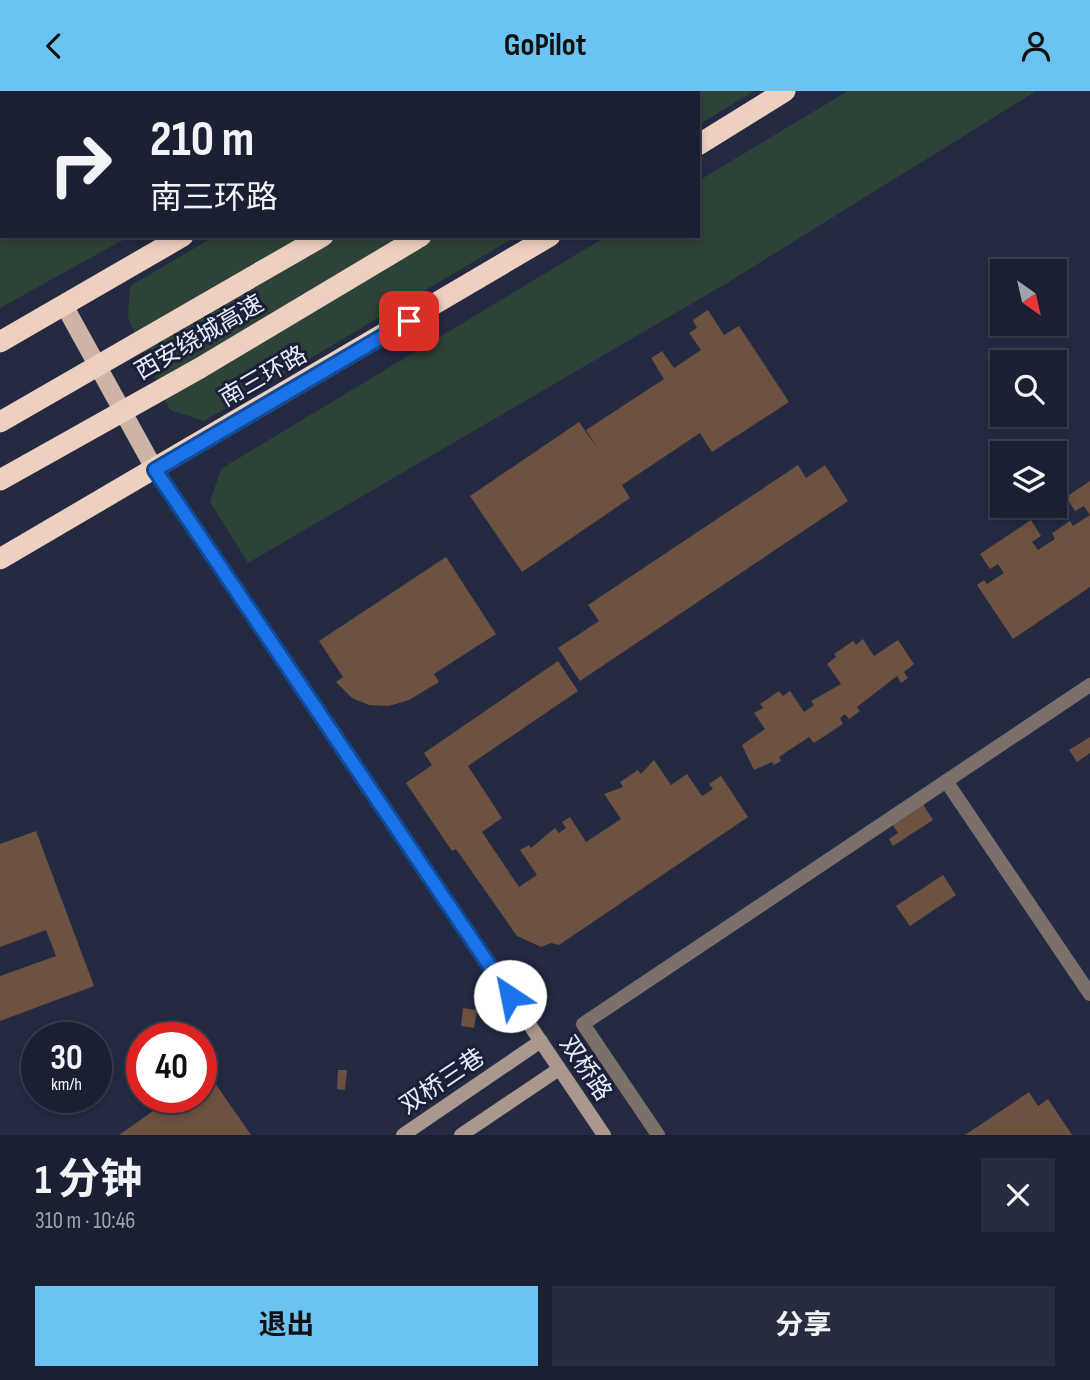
<!DOCTYPE html>
<html lang="zh">
<meta charset="utf-8">
<style>
:root{--surface:#1a2032;--page:#272d3e;--text:#f1f3f6;--muted:#9fa3ac;--line:#383e4d;--accent:#6bc3f2}
body{margin:0;font-family:"Sofia Sans Condensed","Noto Sans SC",sans-serif;background:var(--page);color:var(--text);height:100vh;display:flex;flex-direction:column;font-size:26px;white-space:nowrap}
*{box-sizing:border-box;margin:0}
p{font-size:23px;color:var(--muted)}
.icon{flex:none;width:38px;height:38px;fill:none;stroke:currentColor;stroke-width:2;stroke-linecap:round;stroke-linejoin:round}
.map{position:relative;height:1044px;overflow:hidden}
.details{display:flex;flex-direction:column;background:var(--surface);flex:1}
.details>*{flex:none}
.guide{position:absolute;left:0px;top:0px;width:700px;height:147px;box-shadow:0 4px 10px #0003,0 0 0 2px var(--line);background:#1a2032;color:var(--text);overflow:hidden}
.needle{width:46px;rotate:146deg}
.controls{position:absolute;left:990px;top:168px;display:grid;gap:14px}
.controls a{display:grid;place-items:center;width:77px;height:77px;border-radius:0px;background:var(--surface);box-shadow:0 4px 10px #0003,0 0 0 2px var(--line);font-size:35px}
.speed{position:absolute;left:21px;top:931px;display:flex;gap:14px;font-size:35px;font-weight:700;text-align:center}
.speed>*{display:grid;place-content:center;width:91px;height:91px;border-radius:50%;background:var(--surface);box-shadow:0 4px 10px #0003,0 0 0 2px var(--line);line-height:1}
.speed small{font-size:18px;font-weight:400}
.speed .limit{border:10px solid #d22;background:#fff;color:#111}
.pin{position:absolute;display:grid;place-items:center;width:60px;height:60px;color:#fff;margin:-30px;border-radius:14px;box-shadow:0 4px 10px #0006}
.me{position:absolute;width:77px;margin:-38px;rotate:326deg;stroke-linejoin:round;filter:drop-shadow(0 0 5px #0008)}
.turn{display:flex;align-items:center;gap:24px;height:147px;padding:0 35px;font-size:32px}
.turn .icon{width:91px;height:91px;stroke-width:2.5}
.turn b{display:block;font-size:49px;line-height:60px}
.round{display:grid;place-items:center;flex:none;width:74px;height:74px;border-radius:0px;background:var(--page)}
.overview{display:flex;align-items:center;justify-content:space-between;height:119px;padding:0 35px}
h1{font-size:42px;font-weight:700;line-height:52px}
.button{display:flex;gap:14px;margin-top:auto;padding:14px 35px}
.button a{flex:1;height:80px;border-radius:0px;background:var(--accent);color:#111;font-size:28px;font-weight:700;line-height:80px;text-align:center}
.button a+a{background:var(--page);color:var(--text)}
header{display:flex;justify-content:space-between;align-items:center;height:91px;padding:0 35px;background:var(--accent);color:#111;font-size:32px;font-weight:700}
.map>svg:first-child{display:block}
</style>
<header><svg class="icon" aria-label="back" viewBox="0 0 24 24"><path d="M15 5l-7 7 7 7"/></svg>GoPilot<svg class="icon" aria-label="person" viewBox="0 0 24 24"><circle cx="12" cy="8" r="4"/><path d="M4 21q1-7 8-7t8 7"/></svg></header>
<div class="map">
<svg width="1090" height="1044" viewBox="0 0 1090 1044">
<rect width="100%" height="100%" fill="#232a42"/>
<!-- green -->
<path fill="#2e4338" d="M282 0H390L282 2Z
M464 0H754L698 34V2H461Z
M848 0H1036L727 192 248 472 210 411 221 378 607 145H698V90Z
M0 42 2 145H130L0 217Z
M215 145H517L204 330 170 319 128 227 130 195Z"/>
<!-- building -->
<path fill="#6d5241" d="M708 219 724 244 739 235 789 311 712 361 700 342 622 394 630 407 522 481 470 405 579 331 598 358 586 339 664 288 651 267 662 260 674 277 701 259 689 242 697 237 693 229Z
M798 374 806 387 825 374 848 410 580 590 558 557 599 530 588 514Z
M1090 390V496L1013 548 977 494 984 489 987 493 1004 482 998 473 990 478 980 463 1031 429 1041 445 1032 451 1038 459 1055 448 1052 442 1070 430 1073 435 1090 424 1084 415 1075 420 1066 406Z
M446 466 496 543 434 583 439 591 409 609 389 615 369 614 352 607 336 591 343 586 319 550Z
M863 548 874 565 898 549 914 573 904 581 908 587 901 592 897 585 857 616 860 620 849 628 845 623 840 627 843 633 814 652 809 646 779 666 781 670 774 674 772 671 754 679 742 654 765 638 754 622 763 617 760 613 779 600 783 605 790 600 804 621 814 614 811 610 841 593 827 573 836 566 834 563 853 550 856 554Z
M558 570 578 600 468 675 502 727 482 741 519 796 537 784 520 759 529 754 531 757 555 737 559 742 566 737 562 731 570 726 586 751 621 728 604 703 623 696 620 691 638 679 641 683 654 669 671 694 687 683 702 705 713 698 709 693 721 685 748 726 559 854 551 852 541 856 517 845 456 758 452 760 406 692 432 674 424 662Z
M1090 646V662L1077 671 1069 659Z
M921 710 933 729 893 755 889 748 898 742 890 730Z
M36 740 94 895 0 930V885L56 865 46 839 0 856V753Z
M943 784 956 804 910 835 896 815Z
M463 917 477 919 474 937 461 935Z
M338 979H347L345 999 337 998Z
M208 982 251 1044H119L173 1006H201V986Z
M1029 1001 1038 1015 1048 1008 1072 1044H965Z"/>
<g fill="none" stroke-linecap="round" stroke-linejoin="round">
<!-- path -->
<path stroke="#83899e" stroke-width="3.5" stroke-dasharray="5 5" stroke-linecap="butt" d="M308 2 309 0
M0 141H2"/>
<!-- street -->
<path stroke="#7c706a" stroke-width="14" d="M265 0 266 2
M946 690 1090 903
M658 1044 583 933 1090 594"/>
<!-- secondary -->
<path stroke="#aa978d" stroke-width="14" d="M155 379 604 1044
M403 1044 541 950
M461 1044 559 978"/>
<!-- primary -->
<path stroke="#ceb4a8" stroke-width="18" d="M64 214 155 379"/>
<!-- highway -->
<path stroke="#eed0c0" stroke-width="21" d="M428 2 430 0
M566 2 569 0
M662 2 665 0
M698 54 785 0
M0 251 183 145
M0 468 550 145"/>
<!-- highway-bridge -->
<path stroke="#eed0c0" stroke-width="21" d="M0 331 323 145
M0 389 200 277 421 145"/>
</g>
<g fill="none" stroke-linecap="round" stroke-linejoin="round">
<defs>
<path id="route" d="M409 230 155 379 510 905"/>
</defs>
<!-- route casing -->
<use href="#route" stroke="#114b97" stroke-width="18"/>
<!-- route -->
<use href="#route" stroke="#1a73e8" stroke-width="12"/>
</g>
<g text-anchor="middle" stroke-width="6" stroke-linejoin="round" paint-order="stroke">
<!-- street labels -->
<g font-size="24" fill="#e8edfe" stroke="#1a2037">
<text transform="translate(199 246) rotate(-30)" y="8">西安绕城高速</text>
<text transform="translate(263 285) rotate(-30)" y="8">南三环路</text>
<text transform="translate(586 977) rotate(56)" y="8">双桥路</text>
<text transform="translate(442 990) rotate(-34)" y="8">双桥三巷</text>
</g>
</g>
</svg>
<div class="controls">
<a><svg class="needle" viewBox="-14 -14 28 28"><path d="M0-13l5 13h-10z" fill="#e53935"/><path d="M0 13l5-13h-10z" fill="#9fa3ac"/></svg></a>
<a><svg class="icon" aria-label="search" viewBox="0 0 24 24"><circle cx="10" cy="10" r="6"/><path d="M15 15l6 6"/></svg></a>
<a><svg class="icon" aria-label="layers" viewBox="0 0 24 24"><path d="M12 4l9 5-9 5-9-5zM3 14l9 5 9-5"/></svg></a>
</div>
<div class="speed"><div>30<small>km/h</small></div><div class="limit">40</div></div>
<div class="pin" style="left:409px;top:230px;background:#d93025"><svg class="icon" aria-label="arrive" viewBox="0 0 24 24"><path d="M6 21V4h12l-3 4 3 4H6"/></svg></div>
<svg class="me" style="left:510px;top:905px" viewBox="-20 -20 40 40"><circle r="19" fill="#fff"/><path d="M0-13L10 11 0 6-10 11z" fill="#1a73e8"/></svg>
<div class="guide">
<div class="turn"><svg class="icon" aria-label="right" viewBox="0 0 24 24"><path d="M7 20v-9h11M14 6l5 5-5 5"/></svg><div><b>210 m</b>南三环路</div></div>
</div>
</div>
<section class="details">
<div class="overview"><div><h1>1 分钟</h1><p>310 m · 10:46</p></div><a class="round"><svg class="icon" aria-label="close" viewBox="0 0 24 24"><path d="M6 6l12 12M18 6L6 18"/></svg></a></div>
<div class="button"><a>退出</a><a>分享</a></div>
</section>
